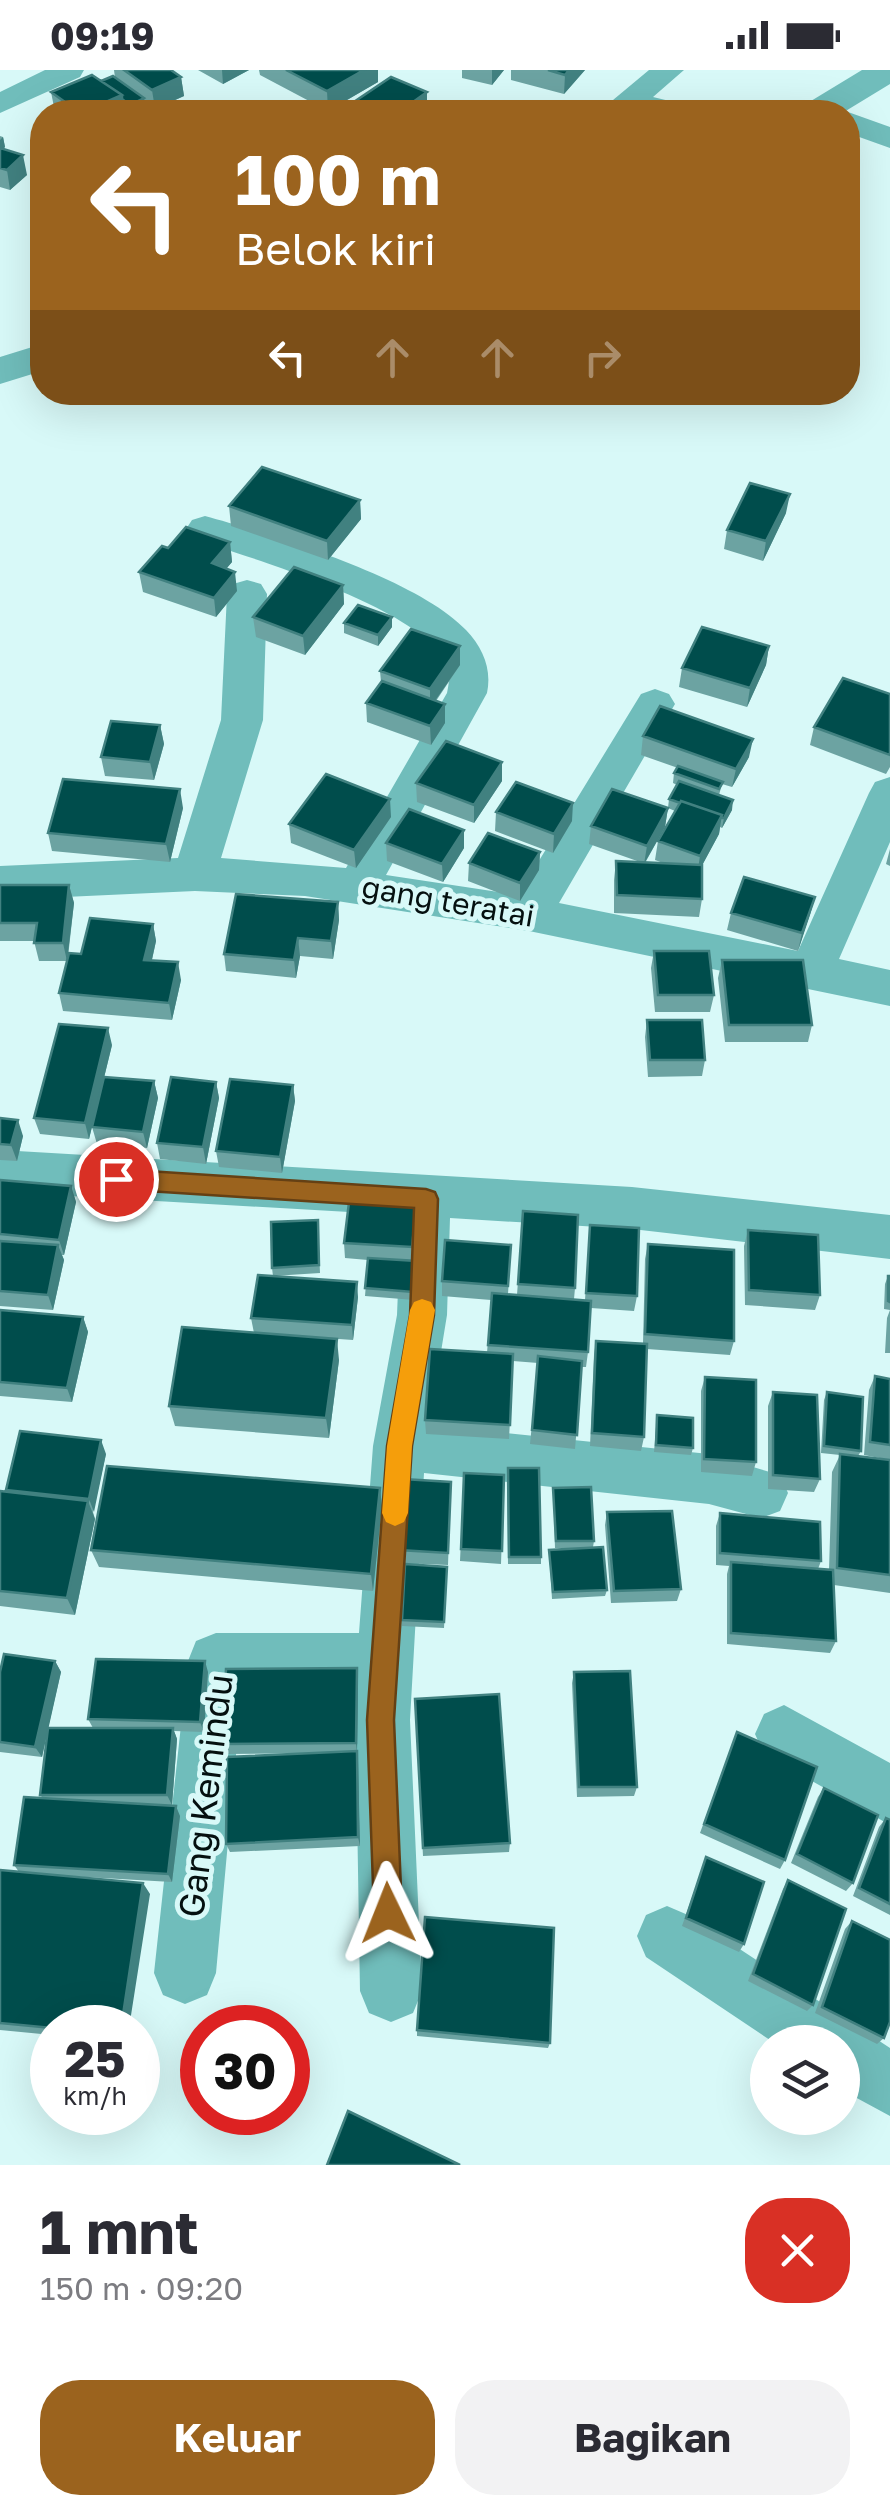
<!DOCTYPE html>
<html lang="id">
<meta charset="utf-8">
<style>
:root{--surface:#fff;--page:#f2f2f3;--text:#2b2b33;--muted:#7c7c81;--accent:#9b631e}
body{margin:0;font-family:"Golos Text",sans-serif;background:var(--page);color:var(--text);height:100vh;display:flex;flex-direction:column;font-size:38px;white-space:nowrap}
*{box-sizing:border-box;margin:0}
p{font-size:32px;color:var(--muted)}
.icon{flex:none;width:55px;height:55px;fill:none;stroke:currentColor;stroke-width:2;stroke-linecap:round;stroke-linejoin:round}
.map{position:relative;height:2095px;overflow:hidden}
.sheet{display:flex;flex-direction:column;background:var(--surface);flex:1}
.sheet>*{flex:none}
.guide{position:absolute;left:30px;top:30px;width:830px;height:305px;border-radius:40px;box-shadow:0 10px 40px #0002;background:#9b631e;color:#fff;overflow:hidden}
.buttons{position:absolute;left:750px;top:1955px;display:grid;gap:20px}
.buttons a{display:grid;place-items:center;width:110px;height:110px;border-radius:50%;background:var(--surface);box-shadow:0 10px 40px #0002;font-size:50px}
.speed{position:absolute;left:30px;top:1935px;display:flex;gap:20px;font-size:50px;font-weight:700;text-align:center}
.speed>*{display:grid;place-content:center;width:130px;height:130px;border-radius:50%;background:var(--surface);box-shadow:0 10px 40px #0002;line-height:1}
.speed small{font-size:25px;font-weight:400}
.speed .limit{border:15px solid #d22;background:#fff;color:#111}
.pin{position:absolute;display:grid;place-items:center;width:85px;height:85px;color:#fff;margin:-42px;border:5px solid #fff;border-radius:50%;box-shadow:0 2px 10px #0007}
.me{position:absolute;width:110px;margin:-55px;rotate:358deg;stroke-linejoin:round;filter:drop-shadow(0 0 8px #0008)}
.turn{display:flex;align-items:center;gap:35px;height:210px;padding:0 40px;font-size:45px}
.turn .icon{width:130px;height:130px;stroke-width:2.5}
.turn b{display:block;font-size:70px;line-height:85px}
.lanes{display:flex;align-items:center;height:95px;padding:0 40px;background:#0003;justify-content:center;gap:50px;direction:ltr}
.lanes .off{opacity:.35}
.round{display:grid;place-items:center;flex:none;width:105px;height:105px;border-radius:40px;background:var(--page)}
.summary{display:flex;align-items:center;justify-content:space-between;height:170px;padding:0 40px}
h1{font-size:60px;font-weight:700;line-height:75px}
.button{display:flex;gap:20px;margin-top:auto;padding:20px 40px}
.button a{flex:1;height:115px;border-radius:40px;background:var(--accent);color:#fff;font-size:40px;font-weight:700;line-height:115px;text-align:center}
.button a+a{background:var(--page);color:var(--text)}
.status{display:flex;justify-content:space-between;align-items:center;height:70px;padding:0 50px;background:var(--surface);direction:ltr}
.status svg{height:28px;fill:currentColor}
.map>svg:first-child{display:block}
</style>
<div class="status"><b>09:19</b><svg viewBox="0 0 49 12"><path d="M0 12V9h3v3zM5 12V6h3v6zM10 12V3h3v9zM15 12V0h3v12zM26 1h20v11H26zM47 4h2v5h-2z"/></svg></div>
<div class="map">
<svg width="890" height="2095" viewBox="0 0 890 2095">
<rect width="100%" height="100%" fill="#d8f9f8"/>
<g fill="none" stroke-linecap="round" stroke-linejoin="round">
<!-- minor -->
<path fill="#70bdbb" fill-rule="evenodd" d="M45 0H84L80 7 0 43V22Z
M649 0H684L653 27 686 35 690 42H640L618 37 613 30Z
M848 42 890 57V78L848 63Z
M205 446C274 465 418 509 466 560 483 578 492 599 487 623L386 805 518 825 641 624 655 619 669 624 675 634 559 833 798 881 869 723 875 712 890 707V772L839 889 890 900V936L529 861 305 826 195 821 0 830V796L178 788 221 650 227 524 233 514 247 510 261 514 267 524 263 650 221 788 346 798 447 623C449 613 451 602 446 593 418 536 252 489 192 468L186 459 192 450Z
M0 1080 632 1117 890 1145V1189L632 1159 450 1148 447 1245 429 1355 709 1384 780 1405 788 1423 780 1441 761 1448 709 1434 424 1403 410 1650 422 1921 413 1943 391 1952 369 1943 360 1921 355 1619H242L216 1903 207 1925 185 1934 163 1925 154 1903 188 1591 196 1571 216 1563H359L373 1376 397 1245 401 1145 0 1122Z
M784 1635 890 1693V1755L764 1684 755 1664 764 1644Z
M667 1836 688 1845 890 1978V2046L842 2020V1972H773L646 1887 637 1866 646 1845Z"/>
<!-- tertiary -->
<path fill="#70bdbb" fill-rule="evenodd" d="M862 0H890V14L844 42H801L806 34Z
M42 274V301L0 314V287Z"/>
</g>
<!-- wall -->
<path fill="#6ca3a2" d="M114 0H171L181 7 184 26 155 39 145 32 146 38 137 42H128L124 40V42H55L51 22 115 8Z
M198 0H249L223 14Z
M259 0H378V12L328 41 260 5Z
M462 0H504L492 15 462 8Z
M511 0H585L564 24 511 10Z
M0 66 3 67 5 77 3 79 27 105 10 120 0 117Z
M360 430 361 449 328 490 231 456 229 436Z
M786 443 763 491 724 479 727 460Z
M230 472 232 492 226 499 237 521 216 547 143 522 139 502 168 478Z
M343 515 344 534 305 585 256 567 253 547Z
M344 553 392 557 378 576 344 563Z
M769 576 766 595 747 637 679 617 682 598Z
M460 595 436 631 445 653 431 675 367 652 366 633 381 612 380 601Z
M890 624V697L886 704 810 675 814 657Z
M160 655 164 674 154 710 105 706 101 687Z
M643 666 749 687 732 717 722 714 719 725 732 740 722 758 720 757 719 764 702 795V829L699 847 614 843V810L616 791 640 792 589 774 591 756 668 738 665 757 645 793 666 794 655 790 658 771 675 741 668 738 669 729 677 715 673 713 674 703 678 698 641 685Z
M502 692V711L474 753 417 732 416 713Z
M183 738 170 792 52 781 48 763Z
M496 742 572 751 553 783 495 761Z
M391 747 356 798 291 773 289 754Z
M386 773 464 778 443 812 387 791Z
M890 779V796L886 794Z
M540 782 539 800 520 831 468 811 469 793Z
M0 815H69L74 833 68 887 81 884 153 854 156 871 152 890 181 910 172 950 63 941 59 923 67 891H39L34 871H0Z
M815 827 798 881 727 860 731 843Z
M338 832 339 850 333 889 300 886 296 908 226 901 224 884Z
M654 881 714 925 710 942H655L651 898Z
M722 890 812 955 808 972H725L718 908Z
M647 950 705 990 702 1006 648 1007 645 967Z
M112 975 89 1069 40 1064 34 1048Z
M154 1011 158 1028 147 1078 97 1074 92 1057Z
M216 1012 219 1028 206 1094 160 1089 157 1073Z
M293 1015 295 1031 282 1103 219 1097 216 1081Z
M0 1048 23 1066 17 1091 0 1090Z
M0 1110 71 1116 76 1132 64 1185H62L64 1190 53 1240 0 1236Z
M417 1129V1145L412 1191 417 1199 414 1230 365 1226 368 1190 345 1188 344 1173Z
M523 1141 575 1218 574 1229 585 1230 590 1155 637 1226 634 1241 591 1238 588 1282 586 1297H582L575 1379 530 1374 538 1293 513 1291 509 1369 426 1364 425 1350 487 1283 491 1230 442 1226V1211L511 1175 508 1224 517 1225Z
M318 1150 320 1203 273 1206 272 1198Z
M748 1160 820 1225 815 1240 745 1235 744 1176Z
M648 1174 734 1271 730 1285 647 1279 644 1367 641 1381 590 1376 594 1285 596 1271 643 1274 645 1189Z
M888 1206H890V1240L884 1239 885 1214Z
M358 1227 353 1270 254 1263 251 1248Z
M0 1240 83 1247 88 1262 72 1332 0 1326Z
M890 1240V1283H885L887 1248Z
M339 1290 329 1368 175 1356 169 1336Z
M875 1306 890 1309V1390L864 1385 869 1320Z
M705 1307 756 1392 752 1406 701 1402V1321Z
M773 1322 820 1409 814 1422 768 1419V1336Z
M827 1322 861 1381 858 1386 890 1390V1523L834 1515 836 1571 830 1583 727 1574V1504L729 1496 716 1495V1456L720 1443 821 1491 818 1499 829 1500 832 1402 840 1385 821 1383 824 1330Z
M657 1345 693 1378 691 1385 654 1382Z
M106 1384 93 1442 95 1449 75 1545 0 1536V1421L7 1422 6 1420Z
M464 1403 504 1405 501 1494 460 1491Z
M507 1406 541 1487V1494H508Z
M451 1412 448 1495 400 1493 399 1480Z
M553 1418 594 1471 593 1477 607 1520 605 1526 552 1529 549 1480 587 1478H555Z
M382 1436 373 1521 99 1497 91 1480Z
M607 1442 681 1519 677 1531 611 1533 605 1455Z
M447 1497 444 1558 402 1556V1550Z
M55 1591 61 1602 48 1658H93L88 1649 208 1602 204 1662 174 1661 177 1669 172 1735H146L180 1746 172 1812 67 1806 150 1824 52 1958V1965L0 1960V1800L19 1802 14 1795 43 1728 40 1725 47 1662 42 1687 0 1682V1602Z
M574 1602 637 1717 634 1726 577 1727 572 1613Z
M358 1609 357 1683 360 1776 230 1782 226 1774 318 1683 226 1684 222 1674Z
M415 1629 510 1773 509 1782 423 1786Z
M737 1662 785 1790 780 1799 700 1763Z
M824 1718 853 1813 846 1821 791 1793 818 1727Z
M886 1748 890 1750V1845L853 1826 879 1757Z
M706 1787 744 1874 739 1882 682 1856Z
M788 1810 813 1935 807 1941 748 1911 783 1819Z
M852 1851 884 1968 877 1974 815 1943 845 1859Z
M417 1960 550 1973 548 1978 417 1966Z"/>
<!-- shaded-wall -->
<path fill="#418180" d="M222 0H249L223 14Z
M364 0H378V12L328 41 327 21Z
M492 0H504L492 15Z
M569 0H585L564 24 565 5Z
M181 7 184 26 155 39 152 20Z
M427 22V42H399Z
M122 25 124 42H83Z
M144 28 146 38 137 42H131L130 35Z
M3 67 5 77 0 82V70Z
M23 85 27 105 10 120 7 100Z
M790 424 786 443 763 491 766 471Z
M360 430 361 449 328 490 327 471Z
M230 472 232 492 214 513 212 493Z
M235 502 237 521 216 547 214 528Z
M343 515 344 534 305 585 303 566Z
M392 547V557L378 576V565Z
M460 576V595L430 638V619Z
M769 576 766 595 747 637 750 618Z
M445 634V653L431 675 430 656Z
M160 655 164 674 154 710 150 692Z
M753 669 749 687 732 717 736 699Z
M502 692V711L474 753V735Z
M180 719 183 738 170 792 166 774Z
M390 729 391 747 356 798 354 780Z
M733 730 732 740 722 758 724 748Z
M573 733 572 751 553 783 554 764Z
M668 738 665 757 644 794 647 776Z
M722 745 719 764 697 805 700 786Z
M464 760V778L443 812 442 794Z
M540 782 539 800 520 831V813Z
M69 815 74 833 67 891 63 873Z
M815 827 810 845 798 881 802 863Z
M338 832 339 850 333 889 331 871Z
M153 854 156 871 148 907 144 890Z
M298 868 300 886 296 908 294 890Z
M178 892 181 910 172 950 169 933Z
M108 958 112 975 89 1069 85 1053Z
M154 1011 158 1028 147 1078 143 1062Z
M216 1012 219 1028 206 1094 203 1077Z
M293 1015 295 1031 282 1103 280 1087Z
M18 1050 23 1066 17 1091 11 1075Z
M71 1116 76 1132 64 1185 59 1170Z
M417 1129V1145L412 1193V1177Z
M58 1175 64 1190 53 1240 48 1225Z
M357 1212 358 1227 353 1270 352 1255Z
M83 1247 88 1262 72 1332 67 1318Z
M337 1269 339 1290 329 1368 326 1348Z
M101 1370 106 1384 94 1442 89 1429Z
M380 1418 382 1436 373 1521 371 1504Z
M88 1431 95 1449 75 1545 67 1528Z
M55 1591 61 1602 42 1687 35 1677Z
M205 1591 208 1602 204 1662 200 1652Z
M357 1598 358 1609 357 1683 356 1673Z
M173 1658 177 1669 172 1735 167 1725Z
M357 1681 358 1691 360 1776 358 1767Z
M176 1736 180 1746 172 1812 168 1804Z
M143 1813 150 1824 129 1958H121Z"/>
<!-- building -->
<path fill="#004d4c" stroke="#418180" stroke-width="2.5" d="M124 0H171L181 7 152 20Z
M286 0H364L327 21Z
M548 0H569L565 5Z
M92 5 122 25 83 42H79L51 22Z
M113 6 144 28 130 35 122 29V25L101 11Z
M391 7 427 22 399 42H339Z
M0 78 23 85 7 100 0 98Z
M262 397 360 430 327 471 229 436Z
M750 413 790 424 766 471 727 460Z
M186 457 230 472 212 493 235 502 214 528 139 502 162 476 168 478Z
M294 497 343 515 303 566 253 547Z
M358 535 392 547 378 565 344 553Z
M702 557 769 576 750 618 682 598Z
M411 559 460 576 430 619 380 601Z
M843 608 890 624V685L814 657Z
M382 611 445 634 430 656 366 633Z
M660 636 753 669 736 699 643 666Z
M111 651 160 655 150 692 101 687Z
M446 671 502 692 474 735 416 713Z
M678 696 723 712 719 719 674 703Z
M326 704 390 729 354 780 289 754Z
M63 709 180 719 166 774 48 763Z
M679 711 733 730 724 748H721L722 745 681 731 680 733 669 729Z
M516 712 573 733 554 764 496 742Z
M612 719 668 738 647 776 591 756Z
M681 731 722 745 700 786 658 771Z
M409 739 464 760 442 794 386 773Z
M488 763 540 782 520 813 469 793Z
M616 791 702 795V829L617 825Z
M744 807 815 827 802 863 731 843Z
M0 815H69L63 873H34L37 853H0Z
M236 824 338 832 331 871 298 868 294 890 224 884Z
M90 848 153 854 144 890 178 892 169 933 59 923 69 883 81 884Z
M654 881H709L714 925H658Z
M722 890H803L812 955H729Z
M647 950H702L705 990H650Z
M59 954 108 958 85 1053 34 1048Z
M104 1007 154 1011 143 1062 92 1057Z
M171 1007 216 1012 203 1077 157 1073Z
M230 1009 293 1015 280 1087 216 1081Z
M0 1048 18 1050 11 1075 0 1074Z
M0 1110 71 1116 59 1170 0 1164Z
M350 1124 417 1129 412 1177 344 1173Z
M523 1141 578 1145 575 1218 518 1214Z
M318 1150 319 1195 272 1198 271 1152Z
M590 1155 639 1158 637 1226 586 1223Z
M748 1160 818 1165 820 1225 749 1220Z
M445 1170 511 1175 508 1216 442 1211Z
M0 1171 58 1175 48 1225 0 1221Z
M648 1174 734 1180V1271L645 1264Z
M368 1188 417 1191 413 1222 365 1218Z
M258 1205 357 1212 352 1255 251 1248Z
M888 1206H890V1232L888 1231Z
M492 1223 591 1231 588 1282 488 1275Z
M0 1240 83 1247 67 1318 0 1312Z
M182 1257 337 1269 326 1348 169 1336Z
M596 1271 647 1274 644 1367 592 1363Z
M430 1279 513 1284 510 1355 425 1350Z
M538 1286 582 1291 577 1365 532 1360Z
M875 1306 890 1309V1375L870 1372Z
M705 1307 756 1310V1392L704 1389Z
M773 1322 817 1325 820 1409 773 1405Z
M827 1322 863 1327 861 1381 824 1376Z
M657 1345 693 1348V1378L656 1375Z
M20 1361 101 1370 89 1429 6 1420Z
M840 1384 890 1390V1505L837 1498Z
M107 1396 380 1418 371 1504 91 1480Z
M508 1398H539L541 1487H509Z
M464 1403 504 1405 502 1481 461 1479Z
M403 1409 451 1412 448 1483 399 1480Z
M591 1417 594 1471H556L553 1418Z
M0 1421 88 1431 67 1528 0 1521Z
M672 1441 681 1519 614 1521 607 1442Z
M720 1443 820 1452 821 1491 720 1483Z
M603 1477 607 1520 553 1522 549 1480Z
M731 1492 833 1500 836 1571 731 1563Z
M405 1494 447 1497 444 1552 402 1550Z
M4 1584 55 1591 35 1677 0 1672V1602Z
M96 1589 205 1591 200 1652 88 1649Z
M357 1598 356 1673 222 1674 226 1599Z
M630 1601 637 1717H579L574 1602Z
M499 1624 510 1773 423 1778 415 1629Z
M48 1658H173L167 1725H40Z
M737 1662 817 1697 785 1790 704 1754Z
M357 1681 358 1767 226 1774 227 1687Z
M824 1718 878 1745 853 1813 797 1784Z
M24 1727 176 1736 168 1804 14 1795Z
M886 1748 890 1750V1834L859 1818Z
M706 1787 764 1812 744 1874 686 1848Z
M0 1800 143 1813 121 1958H52L0 1953Z
M788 1810 846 1839 813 1935 753 1904Z
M425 1847 554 1858 550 1973 417 1960Z
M852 1851 890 1870V1952L884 1968 822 1937Z
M348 2041 460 2095H327Z"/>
<!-- route -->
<path fill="#9b631e" stroke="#654014" stroke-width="2.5" d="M116 1099 426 1119 435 1122 438 1129 434 1245 412 1376 394 1650 402 1843 398 1853 388 1858 378 1853 374 1843 367 1650 387 1376 410 1245 414 1138 116 1119 108 1116 105 1109 108 1102Z"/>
<!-- slow -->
<path fill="#f59e0b" d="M422 1229 431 1232 435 1240 412 1376 408 1443 404 1452 395 1456 386 1452 382 1443 387 1376 410 1240 414 1232Z"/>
<g text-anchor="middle" stroke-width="10" stroke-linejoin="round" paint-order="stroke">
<!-- street labels -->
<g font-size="30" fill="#051010" stroke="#d8f9f8">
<text transform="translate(448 832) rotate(10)" y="10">gang teratai</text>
</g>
<!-- near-street labels -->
<g font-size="35" fill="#051010" stroke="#d8f9f8">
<text transform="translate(206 1726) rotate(-83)" y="12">Gang Kemindu</text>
</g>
</g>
</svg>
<div class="buttons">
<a><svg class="icon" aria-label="layers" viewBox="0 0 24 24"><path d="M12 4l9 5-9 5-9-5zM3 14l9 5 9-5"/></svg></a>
</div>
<div class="speed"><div>25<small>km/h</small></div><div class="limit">30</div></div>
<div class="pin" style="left:116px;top:1109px;background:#d93025"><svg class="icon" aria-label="arrive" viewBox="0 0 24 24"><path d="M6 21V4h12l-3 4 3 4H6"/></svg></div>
<svg class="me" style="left:388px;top:1843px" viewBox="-20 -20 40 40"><path d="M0-17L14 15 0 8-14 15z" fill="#9b631e" stroke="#fff" stroke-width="4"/></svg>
<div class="guide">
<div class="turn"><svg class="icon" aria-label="left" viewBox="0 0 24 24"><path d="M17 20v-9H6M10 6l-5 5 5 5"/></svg><div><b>100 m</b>Belok kiri</div></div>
<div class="lanes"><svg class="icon" aria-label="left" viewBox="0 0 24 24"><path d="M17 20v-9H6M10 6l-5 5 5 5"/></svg><svg class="icon off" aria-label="ahead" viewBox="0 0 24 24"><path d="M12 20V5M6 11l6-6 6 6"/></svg><svg class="icon off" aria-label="ahead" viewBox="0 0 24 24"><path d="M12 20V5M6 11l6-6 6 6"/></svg><svg class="icon off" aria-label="right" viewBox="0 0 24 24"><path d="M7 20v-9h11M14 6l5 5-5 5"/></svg></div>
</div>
</div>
<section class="sheet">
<div class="summary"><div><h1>1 mnt</h1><p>150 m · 09:20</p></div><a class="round" style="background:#d93025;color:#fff"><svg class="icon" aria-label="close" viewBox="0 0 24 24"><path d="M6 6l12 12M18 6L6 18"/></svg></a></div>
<div class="button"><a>Keluar</a><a>Bagikan</a></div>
</section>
